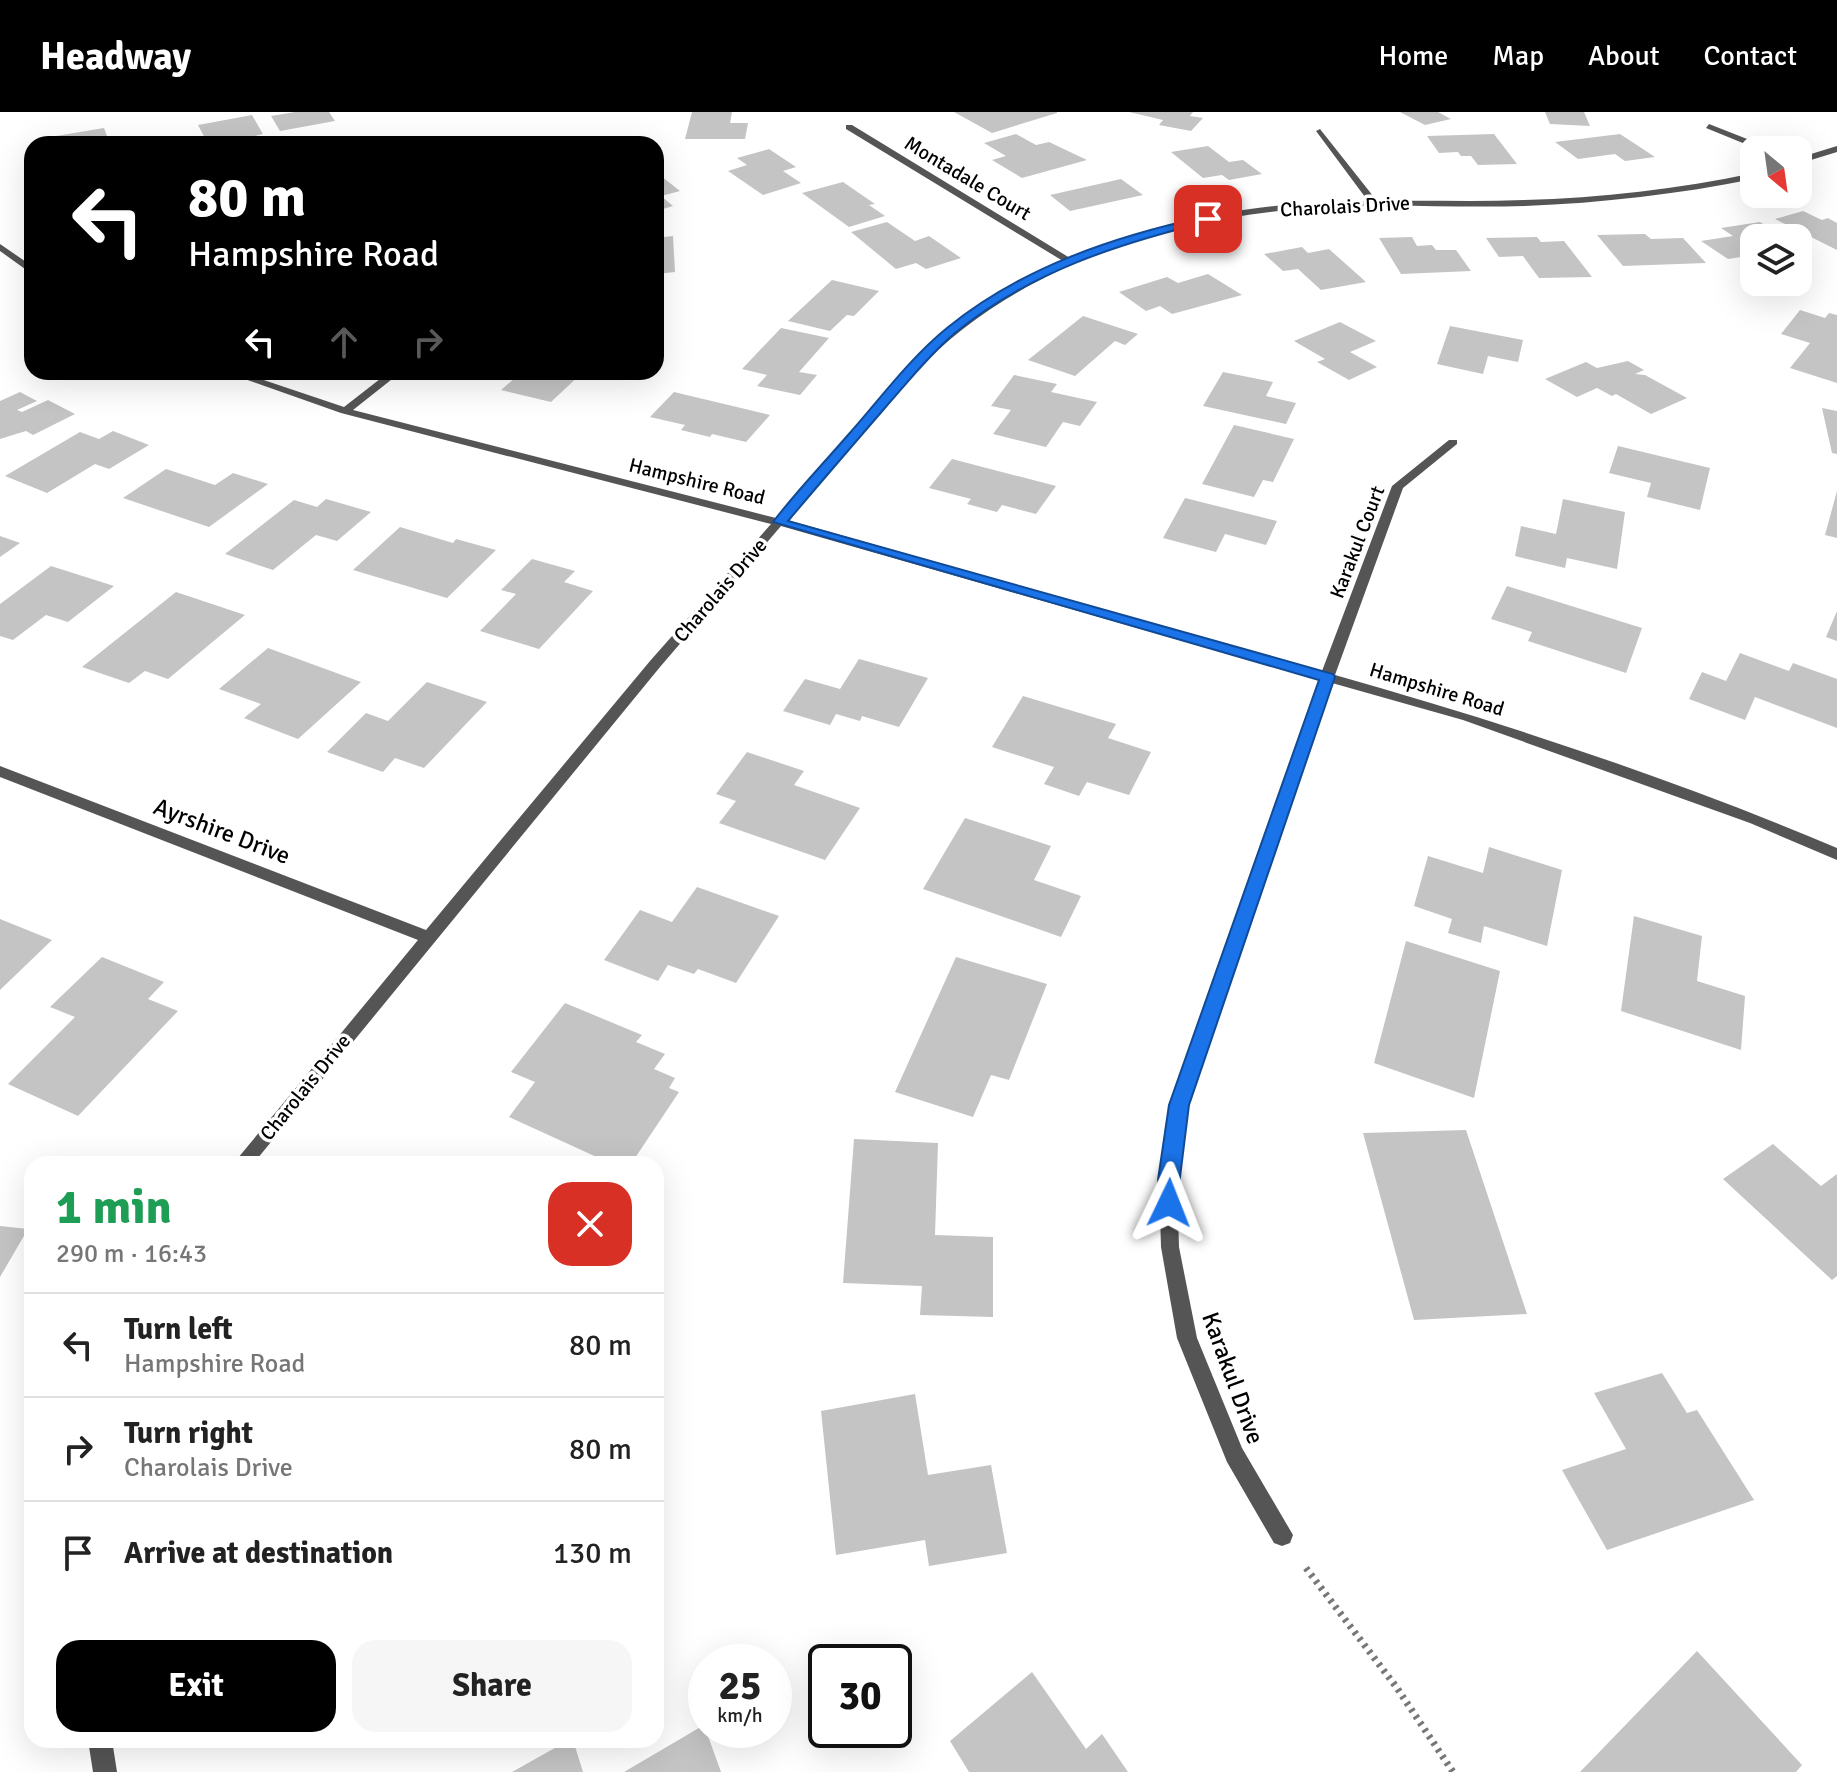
<!DOCTYPE html>
<meta charset="utf-8">
<style>
:root{--surface:#fff;--page:#f6f6f6;--text:#222;--muted:#767676;--line:#e0e0e0;--accent:#000}
body{margin:0;font-family:Signika,sans-serif;background:var(--page);color:var(--text);height:100vh;display:flex;flex-direction:column;font-size:30px;white-space:nowrap}
*{box-sizing:border-box;margin:0}
p{font-size:26px;color:var(--muted)}
.icon{flex:none;width:44px;height:44px;fill:none;stroke:currentColor;stroke-width:2;stroke-linecap:round;stroke-linejoin:round}
.map{position:relative;flex:1;overflow:hidden}
.panel{position:absolute;left:24px;top:1044px;width:640px;height:592px;display:flex;flex-direction:column;background:var(--surface);border-radius:24px;box-shadow:0 8px 32px #0002}
.panel>*{flex:none}
.top-card{position:absolute;left:24px;top:24px;width:640px;height:244px;border-radius:24px;box-shadow:0 8px 32px #0002;background:#000;color:#fff;overflow:hidden}
.needle{width:52px;rotate:151deg}
.buttons{position:absolute;left:1740px;top:24px;display:grid;gap:16px}
.buttons a{display:grid;place-items:center;width:72px;height:72px;border-radius:16px;background:var(--surface);box-shadow:0 8px 32px #0002;font-size:40px}
.speed{position:absolute;left:688px;top:1532px;display:flex;gap:16px;font-size:40px;font-weight:700;text-align:center}
.speed>*{display:grid;place-content:center;width:104px;height:104px;border-radius:50%;background:var(--surface);box-shadow:0 8px 32px #0002;line-height:1}
.speed small{font-size:20px;font-weight:400}
.speed .limit{border:4px solid #111;border-radius:12px;background:#fff;color:#111}
.pin{position:absolute;display:grid;place-items:center;width:68px;height:68px;color:#fff;margin:-34px;border-radius:16px;box-shadow:0 4px 12px #0006}
.me{position:absolute;width:88px;margin:-44px;rotate:2deg;stroke-linejoin:round;filter:drop-shadow(0 0 6px #0008)}
.turn{display:flex;align-items:center;gap:28px;height:168px;padding:0 32px;font-size:36px}
.turn .icon{width:104px;height:104px;stroke-width:2.5}
.turn b{display:block;font-size:56px;line-height:68px}
.lanes{display:flex;align-items:center;height:76px;padding:0 32px;background:#0003;justify-content:center;gap:40px;direction:ltr}
.lanes .off{opacity:.35}
.round{display:grid;place-items:center;flex:none;width:84px;height:84px;border-radius:24px;background:var(--page)}
.overview{display:flex;align-items:center;justify-content:space-between;height:136px;padding:0 32px}
h1{font-size:48px;font-weight:800;line-height:60px;color:#1e9e55}
.primary-button{display:flex;gap:16px;margin-top:auto;padding:16px 32px}
.primary-button a{flex:1;height:92px;border-radius:24px;background:var(--accent);color:#fff;font-size:32px;font-weight:800;line-height:92px;text-align:center}
.primary-button a+a{background:var(--page);color:var(--text)}
ul{padding:0;list-style:none}
li{display:flex;align-items:center;gap:24px;height:104px;padding:0 32px;border-top:2px solid var(--line)}
li div{flex:1}
li b{display:block;font-size:30px}
li em{font-style:normal}
header{display:flex;align-items:center;gap:48px;box-sizing:border-box;height:112px;padding:0 40px;background:var(--accent);color:#fff}
header strong{font-size:38px}
nav{display:flex;gap:44px;margin-inline-start:auto;font-size:28px}
.map>svg:first-child{display:block}
</style>
<header>
<strong>Headway</strong>
<nav><a>Home</a><a>Map</a><a>About</a><a>Contact</a></nav>
</header>
<div class="map">
<svg width="1837" height="1660" viewBox="0 0 1837 1660">
<rect width="100%" height="100%" fill="#fff"/>
<!-- building -->
<path fill="#c4c4c4" d="M295 0H329L335 9 280 19 271 4Z
M692 0H732L730 11H748L745 27H685Z
M954 0H1057V1L992 21Z
M1129 0H1193L1190 4 1203 6 1191 19 1159 13 1163 8Z
M1400 0H1438L1451 7 1425 13Z
M1545 0H1584L1590 14 1550 12Z
M252 3 263 22 223 32H208L198 13Z
M104 16 110 32H52L50 25Z
M1016 22 1036 33 1049 30 1087 48 1022 66 992 48 1006 44 984 31Z
M1494 22 1517 52 1478 53 1471 44H1461L1458 40 1439 41 1427 24Z
M1620 22 1655 45 1625 49 1615 42 1578 47 1555 30Z
M1208 34 1229 50 1243 48 1262 62 1229 68 1222 63 1203 66 1171 40Z
M769 37 796 55 783 59 801 71 763 83 728 59 747 53 737 46Z
M656 60 680 79 661 84 673 94 656 99Z
M1121 67 1143 83 1070 99 1050 83Z
M843 70 875 92 869 93 885 104 849 115 802 81Z
M1803 99 1822 108 1828 106 1837 111V138L1775 107Z
M887 110 915 129 929 124 961 146 926 157 916 151 896 157 851 120Z
M1760 110 1785 126H1754V143L1728 147 1701 129 1733 124 1721 116Z
M1645 122 1651 127 1683 126 1706 151 1623 154 1597 123Z
M673 124 675 160 656 162V126Z
M1412 125 1417 134 1432 133 1436 138H1456L1471 159 1401 162 1379 126Z
M1537 125 1541 130 1564 129 1592 165 1539 166 1523 144 1499 145 1486 126Z
M1302 135 1308 141 1329 137 1366 170 1321 178 1298 157 1283 159 1264 142Z
M1208 162 1242 183 1172 202 1160 194 1146 199 1119 180 1167 165 1178 171Z
M832 168 879 179 854 204 847 203 830 219 788 209Z
M1800 198 1825 206 1829 201 1837 203V271L1790 256 1810 231 1781 222Z
M1083 204 1138 222 1125 233 1115 229 1075 264 1028 248Z
M1340 210 1376 229 1350 240 1377 255 1349 268 1317 250 1325 247 1294 229Z
M1450 214 1523 228 1518 250 1488 244 1483 262 1437 252Z
M781 216 829 226 799 260 817 263 800 283 757 274 767 263 742 257Z
M1628 249 1644 258 1635 262 1645 263 1687 286 1651 302 1616 282 1612 284 1597 276 1577 285 1545 267 1586 250 1597 256Z
M522 260H583L551 290 501 278Z
M1223 260 1273 270 1266 284 1296 291 1286 312 1203 294Z
M1014 263 1057 272 1051 280 1097 290 1080 314 1063 310 1046 335 993 322 1011 298 991 294Z
M20 280 37 289 17 298 22 300 48 288 75 302 33 323 26 319 0 327V289Z
M674 280 770 303 746 330 712 322 710 325 681 318 685 313 650 305Z
M1822 296 1837 299V342L1832 341Z
M1234 313 1294 327 1273 370 1263 368 1254 385 1202 372Z
M113 319 149 333 109 357 95 352 47 381 5 364 80 320 99 327Z
M1618 334 1710 356 1700 398 1647 385 1651 371 1609 361Z
M952 347 1056 374 1036 402 1002 393 997 400 967 392 971 387 929 376Z
M166 357 215 373 233 361 268 372 209 415 123 386Z
M1837 379V426L1825 423Z
M1185 386 1277 409 1266 433 1225 422 1216 440 1163 426Z
M326 387 371 400 337 429 316 423 273 458 225 442 294 388 317 395Z
M1563 387 1625 400 1617 457 1567 446 1565 456 1515 444 1521 414 1556 422Z
M400 415 453 431 456 427 496 438 447 486 353 458Z
M0 424 20 431 0 445Z
M532 447 575 459 564 470 593 479 539 537 480 519 516 482 501 478Z
M51 454 114 474 68 510 46 503 13 528 0 524V492Z
M1507 474 1642 516 1626 561 1528 529 1532 520 1491 507Z
M176 480 245 503 168 567 145 559 129 571 82 555Z
M1837 499V529L1826 525Z
M268 536 361 570 298 627 244 606 261 592 219 577Z
M1740 541 1789 559 1793 551 1837 567V616L1755 585 1745 608 1689 587 1702 560 1726 569Z
M859 547 928 566 899 615 862 604 860 609 836 602 830 613 783 599 805 567 840 577Z
M427 570 487 590 424 656 395 646 383 660 327 640 366 601 388 609Z
M1023 584 1116 612 1108 626 1151 640 1129 683 1087 670 1079 684 1044 672 1054 655 992 635Z
M747 640 804 659 794 673 860 696 825 748 719 711 736 689 716 682Z
M965 706 1051 734 1034 768 1081 784 1061 825 923 777Z
M1489 735 1562 758 1547 834 1484 814 1481 831 1448 821 1452 807 1414 794 1428 744 1483 761Z
M697 775 779 804 736 871 698 857 694 862 668 853 658 869 604 848 640 798 672 810Z
M1634 804 1702 824 1697 869 1745 884 1741 938 1621 899Z
M0 807 52 828 0 878Z
M1406 829 1500 859 1474 986 1374 951Z
M102 845 164 870 148 887 178 899 78 1004 8 972 75 905 50 895Z
M956 845 1047 872 1009 968 991 963 973 1005 895 980Z
M565 891 642 923 636 930 665 942 654 957 675 966 669 976 679 980 631 1052H612L509 1005 535 970 511 960Z
M1466 1018 1527 1202 1414 1208 1363 1021Z
M854 1027 938 1031 935 1123 993 1125V1205L920 1203 922 1174 843 1171Z
M1773 1032 1821 1074 1837 1062V1164L1832 1168 1723 1067Z
M0 1114 28 1117 0 1165Z
M1662 1261 1687 1301 1697 1298 1754 1388 1607 1438 1562 1358 1626 1337 1594 1281Z
M915 1282 928 1363 991 1353 1007 1441 929 1454 925 1428 836 1443 821 1299Z
M1697 1539 1802 1653 1796 1660H1580Z
M1032 1560 1086 1637 1102 1622 1128 1660H969L950 1629Z
M704 1613 721 1660H624Z
M569 1628H573L583 1660H512Z"/>
<g fill="none" stroke-linecap="round" stroke-linejoin="round">
<!-- path -->
<path stroke="#777" stroke-width="7" stroke-dasharray="3 5" stroke-linecap="butt" d="M1306 1456 1397 1576 1453 1660"/>
<!-- street -->
<path fill="#555" fill-rule="evenodd" d="M1709 12 1770 36 1771 38H1760L1706 16Z
M846 13H852L1070 146C1163 106 1267 89 1368 89L1316 19 1320 17 1377 89C1426 88 1475 90 1524 88 1601 86 1678 77 1754 61V67C1679 82 1602 91 1525 94 1461 96 1396 92 1331 95 1201 101 1068 136 963 217 929 243 902 275 874 307 845 341 816 375 787 408L1322 559 1392 374 1449 328H1457V332L1403 376 1335 563C1505 611 1674 667 1837 736V748L1750 711 1463 608 1332 571 1188 993 1177 1068 1179 1135 1197 1226 1242 1336 1293 1423 1290 1431 1282 1434 1274 1431 1227 1350 1177 1226 1161 1135 1159 1068 1170 993 1319 568 781 414 660 555 253 1052H233L418 828 0 665V654L426 818 650 549 771 412 341 301 225 260H240L344 295 389 260H401L353 298 776 406 914 248 955 213 998 183 1063 149 846 17Z
M1837 34V40L1798 52V46Z
M0 132 32 154V162L0 139Z
M88 1628H112L117 1660H93Z"/>
</g>
<!-- route -->
<path fill="#1a73e8" stroke="#114b97" stroke-width="2" d="M1208 104 1211 105V109C1120 131 1029 160 955 221 929 243 907 271 884 297 852 334 820 371 788 409L1333 562 1335 565 1189 993 1176 1097 1169 1100 1162 1097 1158 1068 1169 993 1319 568 773 410C796 380 823 352 848 323 880 287 910 246 947 216 1022 155 1115 124 1208 104Z"/>
<g text-anchor="middle" stroke-width="7" stroke-linejoin="round" paint-order="stroke">
<!-- far-street labels -->
<g font-size="20" fill="#000" stroke="#fff">
<text transform="translate(968 66) rotate(31)" y="7">Montadale Court</text>
<text transform="translate(1345 94) rotate(-3)" y="7">Charolais Drive</text>
<text transform="translate(697 369) rotate(14)" y="7">Hampshire Road</text>
<text transform="translate(1357 430) rotate(-69)" y="7">Karakul Court</text>
<text transform="translate(720 478) rotate(-49)" y="7">Charolais Drive</text>
<text transform="translate(1437 577) rotate(17)" y="7">Hampshire Road</text>
<text transform="translate(305 975) rotate(-51)" y="7">Charolais Drive</text>
</g>
<!-- street labels -->
<g font-size="24" fill="#000" stroke="#fff">
<text transform="translate(222 719) rotate(21)" y="8">Ayrshire Drive</text>
<text transform="translate(1233 1266) rotate(70)" y="8">Karakul Drive</text>
</g>
</g>
</svg>
<div class="buttons">
<a><svg class="needle" viewBox="-14 -14 28 28"><path d="M0-13l5 13h-10z" fill="#e53935"/><path d="M0 13l5-13h-10z" fill="#767676"/></svg></a>
<a><svg class="icon" aria-label="layers" viewBox="0 0 24 24"><path d="M12 4l9 5-9 5-9-5zM3 14l9 5 9-5"/></svg></a>
</div>
<div class="speed"><div>25<small>km/h</small></div><div class="limit">30</div></div>
<div class="pin" style="left:1208px;top:107px;background:#d93025"><svg class="icon" aria-label="arrive" viewBox="0 0 24 24"><path d="M6 21V4h12l-3 4 3 4H6"/></svg></div>
<svg class="me" style="left:1169px;top:1091px" viewBox="-20 -20 40 40"><path d="M0-17L14 15 0 8-14 15z" fill="#1a73e8" stroke="#fff" stroke-width="4"/></svg>
<div class="top-card">
<div class="turn"><svg class="icon" aria-label="left" viewBox="0 0 24 24"><path d="M17 20v-9H6M10 6l-5 5 5 5"/></svg><div><b>80 m</b>Hampshire Road</div></div>
<div class="lanes"><svg class="icon" aria-label="left" viewBox="0 0 24 24"><path d="M17 20v-9H6M10 6l-5 5 5 5"/></svg><svg class="icon off" aria-label="ahead" viewBox="0 0 24 24"><path d="M12 20V5M6 11l6-6 6 6"/></svg><svg class="icon off" aria-label="right" viewBox="0 0 24 24"><path d="M7 20v-9h11M14 6l5 5-5 5"/></svg></div>
</div>
<section class="panel">
<div class="overview"><div><h1>1 min</h1><p>290 m · 16:43</p></div><a class="round" style="background:#d93025;color:#fff"><svg class="icon" aria-label="close" viewBox="0 0 24 24"><path d="M6 6l12 12M18 6L6 18"/></svg></a></div>
<ul>
<li><svg class="icon" aria-label="left" viewBox="0 0 24 24"><path d="M17 20v-9H6M10 6l-5 5 5 5"/></svg><div><b>Turn left</b><p>Hampshire Road</p></div><em>80 m</em></li>
<li><svg class="icon" aria-label="right" viewBox="0 0 24 24"><path d="M7 20v-9h11M14 6l5 5-5 5"/></svg><div><b>Turn right</b><p>Charolais Drive</p></div><em>80 m</em></li>
<li><svg class="icon" aria-label="arrive" viewBox="0 0 24 24"><path d="M6 21V4h12l-3 4 3 4H6"/></svg><div><b>Arrive at destination</b></div><em>130 m</em></li>
</ul>
<div class="primary-button"><a>Exit</a><a>Share</a></div>
</section>
</div>
